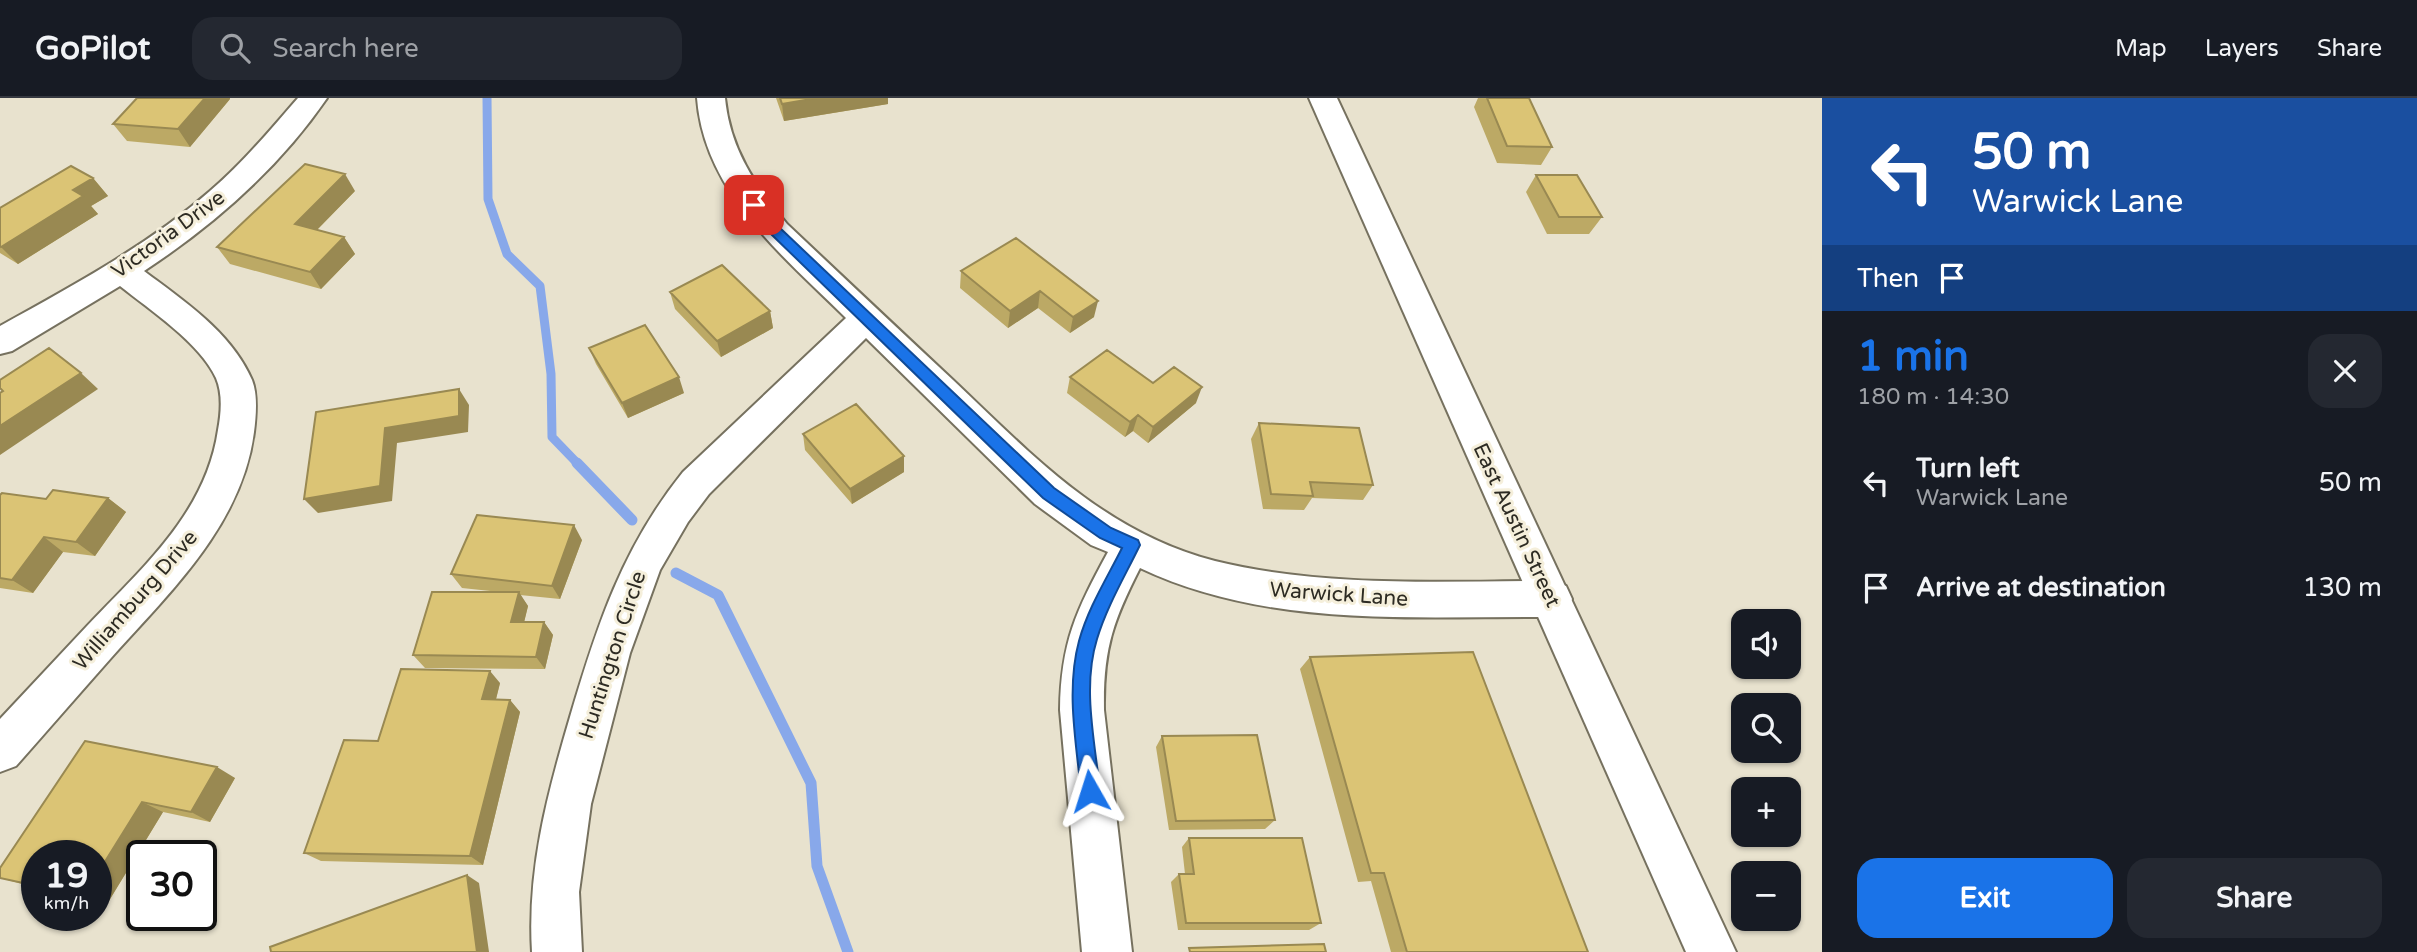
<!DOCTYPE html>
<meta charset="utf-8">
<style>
:root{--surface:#171b24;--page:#242831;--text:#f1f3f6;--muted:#9ea1a6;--line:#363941;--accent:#1a73e8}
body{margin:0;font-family:"Varela Round",sans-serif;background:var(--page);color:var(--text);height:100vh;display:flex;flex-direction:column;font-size:26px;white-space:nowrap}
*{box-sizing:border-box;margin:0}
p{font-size:23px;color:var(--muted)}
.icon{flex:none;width:38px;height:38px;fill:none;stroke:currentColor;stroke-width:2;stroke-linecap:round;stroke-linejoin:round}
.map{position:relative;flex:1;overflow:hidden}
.details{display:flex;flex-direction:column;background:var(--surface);width:595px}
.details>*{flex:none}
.banner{background:#1a4fa0;color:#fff;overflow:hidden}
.tools{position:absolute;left:1731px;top:511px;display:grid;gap:14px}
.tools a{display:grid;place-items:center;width:70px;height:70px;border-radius:14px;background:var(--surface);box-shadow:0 2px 5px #0004;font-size:35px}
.speed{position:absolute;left:21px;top:742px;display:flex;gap:14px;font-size:35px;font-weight:700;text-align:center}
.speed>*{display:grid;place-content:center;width:91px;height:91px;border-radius:50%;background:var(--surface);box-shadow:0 2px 5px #0004;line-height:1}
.speed small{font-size:18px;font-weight:400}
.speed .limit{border:4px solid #111;border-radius:10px;background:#fff;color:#111}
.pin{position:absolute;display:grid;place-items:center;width:60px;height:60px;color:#fff;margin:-30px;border-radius:14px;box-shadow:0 4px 10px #0006}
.me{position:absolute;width:77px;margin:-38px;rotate:354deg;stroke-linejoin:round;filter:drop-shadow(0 0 5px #0008)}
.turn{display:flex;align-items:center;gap:24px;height:147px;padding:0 35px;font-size:32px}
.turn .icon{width:91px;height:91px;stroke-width:2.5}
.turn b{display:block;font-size:49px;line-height:60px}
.then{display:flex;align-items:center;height:66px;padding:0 35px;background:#0003;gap:14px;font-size:26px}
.round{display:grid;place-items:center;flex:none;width:74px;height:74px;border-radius:21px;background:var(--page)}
.headline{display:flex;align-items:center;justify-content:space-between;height:119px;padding:0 35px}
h1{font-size:42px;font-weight:700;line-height:52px;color:var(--accent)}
.cta{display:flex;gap:14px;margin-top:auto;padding:14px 35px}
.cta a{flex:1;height:80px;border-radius:21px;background:var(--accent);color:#fff;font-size:28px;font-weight:700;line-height:80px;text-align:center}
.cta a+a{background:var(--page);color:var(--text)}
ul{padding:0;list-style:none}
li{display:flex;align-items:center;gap:21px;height:105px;padding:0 35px}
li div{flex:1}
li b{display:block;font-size:26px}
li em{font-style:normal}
header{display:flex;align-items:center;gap:42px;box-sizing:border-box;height:98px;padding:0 35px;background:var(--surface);border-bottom:2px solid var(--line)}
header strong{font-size:33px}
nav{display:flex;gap:38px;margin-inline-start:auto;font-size:24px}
.search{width:490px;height:63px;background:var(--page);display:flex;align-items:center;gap:18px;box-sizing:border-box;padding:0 24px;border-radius:21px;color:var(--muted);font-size:26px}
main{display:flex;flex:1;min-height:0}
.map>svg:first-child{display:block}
</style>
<header>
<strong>GoPilot</strong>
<div class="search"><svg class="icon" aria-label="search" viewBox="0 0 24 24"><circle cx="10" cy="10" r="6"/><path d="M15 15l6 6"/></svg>Search here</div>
<nav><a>Map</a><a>Layers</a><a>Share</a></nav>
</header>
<main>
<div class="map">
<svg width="1822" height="854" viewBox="0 0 1822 854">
<rect width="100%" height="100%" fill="#e8e2ce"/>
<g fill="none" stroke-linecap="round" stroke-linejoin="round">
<!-- stream-far1 -->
<path stroke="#88a8ea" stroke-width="9" d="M487 0 488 101 507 156 540 188 551 276 552 339 579 367"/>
<!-- stream -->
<path stroke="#88a8ea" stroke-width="11" d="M577 365 632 422
M676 475 718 497 811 685 817 768 848 854"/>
<defs>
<path id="minor" d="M298 0H327C279 70 214 127 144 173 184 203 231 234 252 282 258 297 256 318 254 334 242 427 170 494 111 560 79 596 48 632 16 668L0 674V621C29 590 58 559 87 528 142 470 206 415 218 332 221 316 223 296 216 280 200 245 150 212 120 188L12 253 0 256V228C72 188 147 148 210 93 243 65 270 32 298 0Z
M697 0H725C730 51 755 87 787 126 842 178 897 230 953 282 1032 357 1105 435 1215 463 1325 490 1439 483 1552 483L1566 488 1572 501 1566 514 1552 519C1413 518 1269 531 1140 470 1113 523 1103 551 1104 612L1132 854H1082L1060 612C1061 544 1076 513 1108 454L1091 447 1035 406 866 240 709 396 688 424 660 472 630 555 591 706 579 794 582 854H532C527 772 547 697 570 619 597 528 622 450 683 374L846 220C783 158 704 94 697 0Z"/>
<path id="major" d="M1309 0H1337L1736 854H1686Z"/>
</defs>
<!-- minor casing -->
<use href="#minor" stroke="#76715f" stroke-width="4"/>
<!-- major casing -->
<use href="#major" stroke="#76715f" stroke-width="4"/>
<!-- minor -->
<use href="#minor" fill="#fff" fill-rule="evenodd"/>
<!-- major -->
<use href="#major" fill="#fff" fill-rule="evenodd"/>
</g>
<!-- wall -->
<path fill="#bca965" d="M776 0H888V6L784 23Z
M1478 0H1529L1552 49 1541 67 1497 65 1474 9Z
M230 1 190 49 127 43 113 26Z
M1536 77 1602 119 1589 136H1547L1526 94Z
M93 80 108 98 91 108 98 116 18 166 0 155V110Z
M355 93 317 132 344 139 355 156 321 191 230 166 217 149Z
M1016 140 1094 219 1070 235 1038 210 1008 230 960 190 961 173Z
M670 194 770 213 773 230 721 259 675 211Z
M589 250 684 295 628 320 596 266Z
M1070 279 1153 285 1196 305 1148 345 1133 333 1125 339 1067 295Z
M1259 325 1373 387 1363 402 1312 400 1304 412 1263 411 1251 341Z
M803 336 904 374 852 406 805 352Z
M0 397 46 401 108 400 126 414 95 458 63 454 33 495 0 490Z
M582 442 560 501 520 497 528 508 524 524H544L553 537 545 571 425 570 413 557 500 494 462 490 451 476Z
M1310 559 1588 854H1391L1371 783 1358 784 1300 571Z
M500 585 496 601 510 602 520 614 483 767 321 763 304 755 378 643Z
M1162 638 1275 722 1265 731 1169 732 1156 649Z
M85 643 235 680 210 724 163 714 107 806 96 803V758H37V790L0 780Z
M1189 740 1321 825 1309 832H1178L1171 784 1179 776H1185L1182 749Z"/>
<!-- shaded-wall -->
<path fill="#998952" d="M205 0H230V1L190 49 178 31Z
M817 0H888V6L784 23 782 6Z
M345 76 355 93 306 143 295 126Z
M93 80 108 98 91 108 98 116 18 166 1 149 73 92Z
M344 139 355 156 321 191 310 174Z
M1040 193 1038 210 1008 230 1010 213Z
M1098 203 1094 219 1070 235 1073 219Z
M770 213 773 230 721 259 717 243Z
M81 275 98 291 0 357V328Z
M679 279 684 295 628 320 622 305Z
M1202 289 1196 305 1148 345 1153 329Z
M459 291 469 307 468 334 397 345 392 403 318 415 304 401 385 330Z
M1138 317 1133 333 1125 339 1130 324Z
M904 358V374L852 406 850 391Z
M108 400 126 414 95 458 76 444Z
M574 427 582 442 560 501 552 488Z
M44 439 63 454 33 495 12 482Z
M519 494 528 508 521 537 511 524Z
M544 524 553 537 545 571 536 559Z
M490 573 500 585 493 613 482 601Z
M510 602 520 614 483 767 470 758Z
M217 669 235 680 210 724 191 714Z
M142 704 163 714 107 806 96 802V778Z
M467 777 479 785 489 854H477Z"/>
<!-- building -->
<path fill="#dbc475" stroke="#998952" stroke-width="2" d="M137 0H205L178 31 113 26Z
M780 0H817L782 6Z
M1487 0H1529L1552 49 1507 48Z
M305 66 345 76 295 126 344 139 310 174 217 149Z
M71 68 93 80 73 92 83 98 1 149 0 148V110Z
M1536 77H1577L1602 119H1559Z
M1016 140 1098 203 1073 219 1040 193 1010 213 961 173Z
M722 167 770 213 717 243 670 194Z
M645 227 679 279 622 305 589 250Z
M49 250 81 275 0 328V295L3 293 0 290V282Z
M1107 252 1153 285 1174 269 1202 289 1153 329 1138 317 1130 324 1070 279Z
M459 291V318L385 330 380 388 304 401 316 314Z
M856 306 904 358 850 391 803 336Z
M1259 325 1359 330 1373 387 1310 384 1313 398 1271 396Z
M53 392 108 400 76 444 44 439 12 482 0 480V397L2 395 46 401Z
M477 417 574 427 552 488 451 476Z
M432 494H519L511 524H544L536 559 413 557Z
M1473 554 1588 854H1407L1384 775H1371L1310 559Z
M401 571 490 573 482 601 510 602 470 758 304 755 344 642 378 643Z
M1257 637 1275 722 1176 723 1162 638Z
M85 643 217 669 191 714 142 704 96 778V758H37V788L0 780V770Z
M1189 740H1302L1321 825H1186L1179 776H1194Z
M467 777 477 854H271L270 849Z
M1324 846 1326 854H1190L1189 850Z"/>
<!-- route -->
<path fill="#1a73e8" stroke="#114b97" stroke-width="2" d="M754 103 759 105 780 130 1054 390 1111 430 1138 442 1140 447C1125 478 1107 508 1097 541 1082 589 1095 644 1100 693L1097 699 1090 702 1084 699 1081 693C1076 644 1066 591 1079 543 1088 510 1107 480 1122 450L1100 440 1043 400 771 136 748 107Z"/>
<g text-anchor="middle" stroke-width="6" stroke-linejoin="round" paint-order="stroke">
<!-- street labels -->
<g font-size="21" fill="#2d2b23" stroke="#f5efdb">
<text transform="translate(168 136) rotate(-36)" y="7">Victoria Drive</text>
<text transform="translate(1517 427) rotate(65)" y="7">East Austin Street</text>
<text transform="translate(1339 496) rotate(4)" y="7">Warwick Lane</text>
<text transform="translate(135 502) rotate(-49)" y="7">Williamburg Drive</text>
<text transform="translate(612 557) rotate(-72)" y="7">Huntington Circle</text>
</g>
</g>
</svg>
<div class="tools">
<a><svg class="icon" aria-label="sound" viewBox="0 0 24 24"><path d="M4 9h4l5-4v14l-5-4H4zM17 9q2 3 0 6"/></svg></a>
<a><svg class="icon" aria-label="search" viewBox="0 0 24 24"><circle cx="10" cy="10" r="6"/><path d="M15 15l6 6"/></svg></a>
<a>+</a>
<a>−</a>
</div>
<div class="speed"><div>19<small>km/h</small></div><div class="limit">30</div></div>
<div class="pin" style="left:754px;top:107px;background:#d93025"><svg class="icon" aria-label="arrive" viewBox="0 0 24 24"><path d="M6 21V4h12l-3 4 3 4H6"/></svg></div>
<svg class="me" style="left:1090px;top:693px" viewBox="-20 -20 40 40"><path d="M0-17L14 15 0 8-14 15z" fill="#1a73e8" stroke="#fff" stroke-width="4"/></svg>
</div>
<section class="details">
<div class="banner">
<div class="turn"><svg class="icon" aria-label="left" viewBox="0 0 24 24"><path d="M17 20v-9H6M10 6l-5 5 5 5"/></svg><div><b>50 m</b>Warwick Lane</div></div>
<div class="then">Then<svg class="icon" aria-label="arrive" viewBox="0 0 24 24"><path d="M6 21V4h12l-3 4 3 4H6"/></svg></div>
</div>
<div class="headline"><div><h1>1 min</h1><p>180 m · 14:30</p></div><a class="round"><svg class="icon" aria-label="close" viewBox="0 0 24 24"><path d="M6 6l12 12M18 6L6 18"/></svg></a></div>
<ul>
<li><svg class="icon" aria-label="left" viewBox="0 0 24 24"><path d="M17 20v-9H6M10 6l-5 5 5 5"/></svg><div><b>Turn left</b><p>Warwick Lane</p></div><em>50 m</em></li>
<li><svg class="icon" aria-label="arrive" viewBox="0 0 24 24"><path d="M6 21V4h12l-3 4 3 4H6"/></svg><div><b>Arrive at destination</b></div><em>130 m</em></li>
</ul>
<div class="cta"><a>Exit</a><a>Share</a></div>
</section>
</main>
